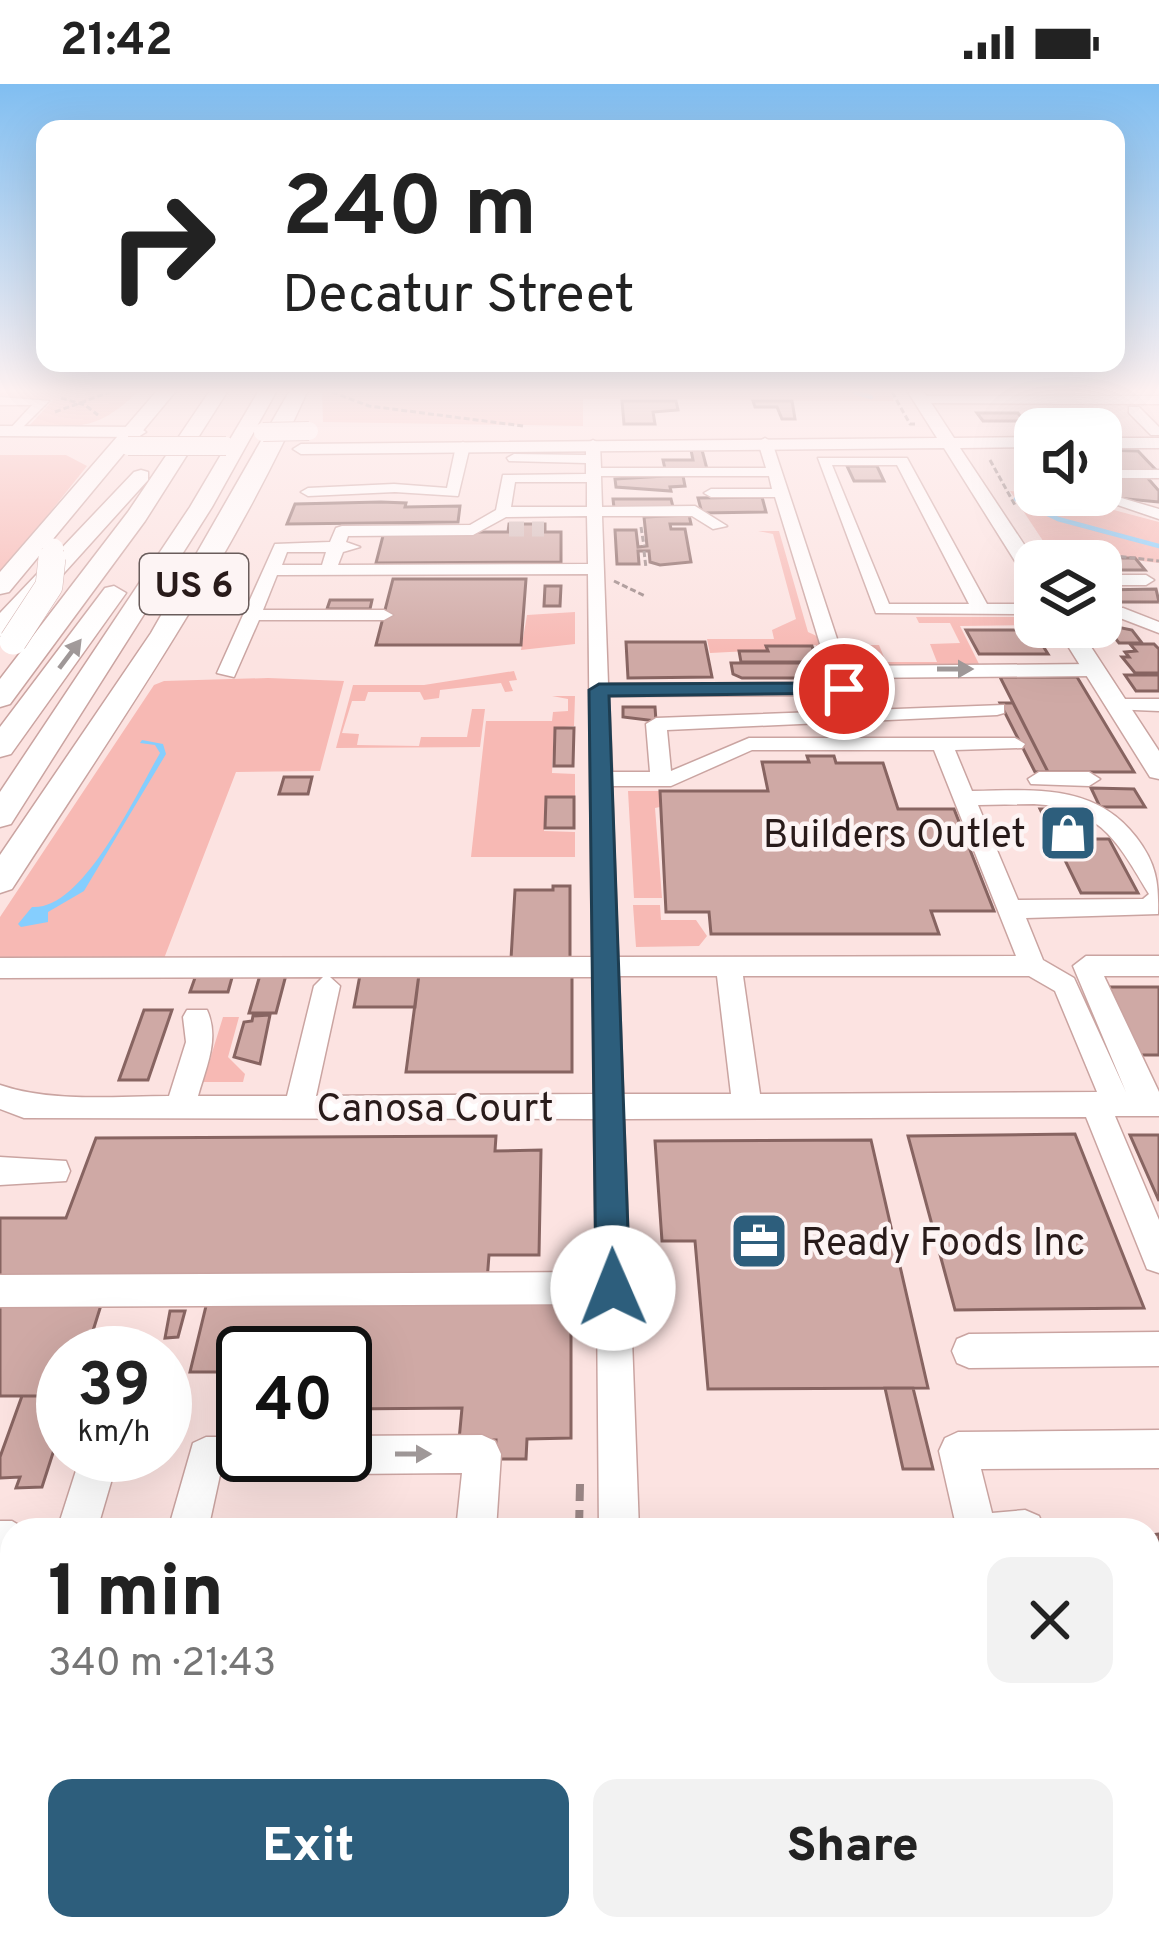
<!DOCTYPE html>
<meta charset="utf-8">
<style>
:root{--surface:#fff;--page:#f2f2f2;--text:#222;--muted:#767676;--accent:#2d5e7c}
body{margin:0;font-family:Overpass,sans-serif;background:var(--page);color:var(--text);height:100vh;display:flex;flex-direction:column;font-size:45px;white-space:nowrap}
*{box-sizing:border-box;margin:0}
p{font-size:39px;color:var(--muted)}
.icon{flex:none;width:66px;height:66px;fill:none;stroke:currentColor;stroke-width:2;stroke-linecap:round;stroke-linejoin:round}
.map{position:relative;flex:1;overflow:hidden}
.details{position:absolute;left:0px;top:1434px;width:1161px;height:423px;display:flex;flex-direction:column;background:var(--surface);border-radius:36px 36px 0 0;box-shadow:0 12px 48px #0002}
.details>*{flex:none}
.guide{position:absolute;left:36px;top:36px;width:1089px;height:252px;border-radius:24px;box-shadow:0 12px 48px #0002;background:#fff;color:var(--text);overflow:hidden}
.buttons{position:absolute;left:1014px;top:324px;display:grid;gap:24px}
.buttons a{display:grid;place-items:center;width:108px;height:108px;border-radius:24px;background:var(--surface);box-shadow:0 12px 48px #0002;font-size:60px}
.speed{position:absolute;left:36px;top:1242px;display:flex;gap:24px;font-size:60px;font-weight:700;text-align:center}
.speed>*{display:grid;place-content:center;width:156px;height:156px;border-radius:50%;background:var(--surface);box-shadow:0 12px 48px #0002;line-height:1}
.speed small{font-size:30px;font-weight:400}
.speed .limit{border:6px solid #111;border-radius:18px;background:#fff;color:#111}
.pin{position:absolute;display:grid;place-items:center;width:102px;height:102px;color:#fff;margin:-51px;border:6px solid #fff;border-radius:50%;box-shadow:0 3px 12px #0007}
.me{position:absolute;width:132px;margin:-66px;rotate:359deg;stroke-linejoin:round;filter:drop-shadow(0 0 9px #0008)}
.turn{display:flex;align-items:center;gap:42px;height:252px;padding:0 48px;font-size:54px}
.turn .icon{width:156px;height:156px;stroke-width:2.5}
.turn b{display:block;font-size:84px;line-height:102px}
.round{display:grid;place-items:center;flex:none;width:126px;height:126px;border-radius:24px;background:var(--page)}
.headline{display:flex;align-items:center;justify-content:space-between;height:204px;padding:0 48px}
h1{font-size:72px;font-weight:800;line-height:90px}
.cta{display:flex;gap:24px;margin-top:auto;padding:24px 48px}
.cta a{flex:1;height:138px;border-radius:24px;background:var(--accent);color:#fff;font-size:48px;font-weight:800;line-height:138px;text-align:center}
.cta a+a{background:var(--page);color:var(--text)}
.status{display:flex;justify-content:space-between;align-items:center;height:84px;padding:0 60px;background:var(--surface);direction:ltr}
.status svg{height:33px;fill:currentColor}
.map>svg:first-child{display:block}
</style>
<div class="status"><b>21:42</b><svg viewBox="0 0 49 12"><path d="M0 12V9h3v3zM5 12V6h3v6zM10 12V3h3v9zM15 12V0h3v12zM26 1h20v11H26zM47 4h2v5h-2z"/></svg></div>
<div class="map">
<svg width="1159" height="1855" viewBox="0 0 1159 1855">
<rect width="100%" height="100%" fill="#fce3e1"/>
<!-- green -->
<path fill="#f7b9b4" d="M0 308H138C97 346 82 343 28 343L53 316 0 315Z
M322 308H890L894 317 583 315V342L323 338Z
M0 371H66L87 382 0 491Z
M1010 407 1057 411 1159 438V479L1049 466Z
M758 447H779L808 548 821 554 834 594H827L816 561H767V566L710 569 707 555H774L772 546 796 535 773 450Z
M575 528V560L521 566 527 531Z
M916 533H1017L1035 537 1050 562 1033 541 960 542 979 580 858 581 850 561H879L886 578H937L930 560 960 559 950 539H919Z
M514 587 517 596 509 597 513 607 505 608 501 599 440 606 439 614 424 616 420 608H368L365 617H352L342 649 359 650 357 661 419 662 421 653H467L472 625H485L480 663 336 664 353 601H424Z
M268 594 344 597 320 687 236 688 163 877 0 879V833L154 601 164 597Z
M552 612H575L574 642 554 644 552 689 575 690V712L545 713 544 747 575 748V773H471L486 637H552L553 628 568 627V615Z
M628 707H659L660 723 655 724 662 814H634Z
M633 821H660L661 836H696L707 852 699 862 636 863Z
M223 933H239L228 973 245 990 243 998H203Z"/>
<!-- water -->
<path fill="#85cefe" d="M142 656 163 660 166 670 84 807 48 828V838L21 843 18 840 32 823C83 827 136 710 160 669L155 661 140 659Z"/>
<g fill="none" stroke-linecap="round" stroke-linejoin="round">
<!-- stream -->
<path stroke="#85cefe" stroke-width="4.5" d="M855 308 871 313
M1016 415 1058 435 1159 462"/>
</g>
<!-- building -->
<path fill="#cfa9a5" stroke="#876461" stroke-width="3" d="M622 317H676L678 326 653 328 655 340H624Z
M753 317H792L795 335H782L777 323H755Z
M977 329H1018L1024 337H983Z
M691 366H702L707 385H665L663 376H693Z
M1101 366 1138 367 1158 388H1101Z
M847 382H877L884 397H854Z
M1101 391H1145L1159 407V418L1106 413 1101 407Z
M665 392H683L685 402 670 403 671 407 616 403 615 395Z
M762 413 766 428 702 429 698 414Z
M613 415H671L673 423 614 424Z
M381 418 406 419 405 423 460 422 458 438 287 440 295 420Z
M689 431 691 440H670L671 445H685L691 478 660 481 650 478 649 467H638L639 480H617L615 446H636L638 463 647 462 644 433Z
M509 440H545V448H561V478L376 479 384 448H508Z
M1057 474H1135L1145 486H1101V477Z
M393 495H526L521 561H376Z
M545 502H561L560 522H544Z
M1101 506 1156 505 1159 518H1101Z
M330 516H372L370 525H327Z
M1107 541 1132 546 1142 559H1119L1112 550H1106Z
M966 546H1033L1048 570H979Z
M626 558H705L712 593 628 594Z
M1130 560H1154L1159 565V589H1135L1122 573H1129L1125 568 1136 567Z
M766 562H812L817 578H741L739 567H768Z
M731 579H815L823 594H742L733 590Z
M1125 591H1159V607H1136Z
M1000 593H1077L1134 688H1048Z
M1000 619H1013L1048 688H1035Z
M623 623H655L656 637 623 633Z
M555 644H574L573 682H554Z
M807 672H834L836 679H883L898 725H954L994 827H931L939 850H711L709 828H666L660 707H768L762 678H809Z
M284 693H312L308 710H279Z
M1091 704 1134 705 1145 723H1100Z
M546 713H574V744H545Z
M1040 725H1076L1092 755H1109L1138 809H1081Z
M553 802H570V875H511L515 806H553Z
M233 890 228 908H190L196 891Z
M419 890 415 923H354L360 891Z
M419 890H572V988H406Z
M260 891H286L276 929H249Z
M1109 903H1159V971H1139Z
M144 926H172L148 996H119Z
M270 931 260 980 234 973 244 938 252 937 253 932Z
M1075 1050 1144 1224 955 1226 908 1052Z
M1130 1051H1159V1117Z
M496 1052 495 1067 541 1066 539 1171H489L487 1197 0 1199V1134H66L96 1054Z
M871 1056 928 1304 708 1305 695 1157H662L655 1057Z
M571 1216V1354L527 1355 526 1375H495L496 1356H459L462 1324 345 1325V1269H243V1288H190L207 1218Z
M0 1218H102L86 1269H63V1312H0Z
M170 1227H185L178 1253 165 1254Z
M885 1304H913L933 1385H903Z
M22 1312H63V1338L42 1403 16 1404 20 1393 0 1394V1373Z
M1159 1450V1639L1149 1607V1451Z
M12 1821V1845H322L321 1855H0V1822Z
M804 1845H1073L1075 1855H805Z"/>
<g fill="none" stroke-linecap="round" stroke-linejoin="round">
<!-- minor-tunnel -->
<path stroke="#d2bbb9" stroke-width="15" stroke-dasharray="15 8" stroke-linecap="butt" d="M509 445H544"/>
<defs>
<path id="minor" d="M923 312H1159V320L919 319Z
M0 313 49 317 15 351 8 347 32 321H0Z
M1129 323H1139L1159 343V351H1151L1129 329Z
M765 354 772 358 846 582 1094 580 1104 586 1094 592 850 594 854 605 844 611 609 612 612 688H650L646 640 656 634 1004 621V629L997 631 667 646 671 687 749 654H1015L1025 660 1022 664 955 666 972 707C1033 706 1095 699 1136 753 1156 779 1159 798 1158 830L1026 834 1043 876 1074 894 1126 1008 1073 882 1086 872H1159V892H1104L1159 1008V1032H1115L1159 1136V1189L1147 1185 1086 1033 624 1035 639 1446H599L597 1220 0 1223V1191L596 1188 594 1035 24 1034 0 1025V1001C53 1019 113 1012 169 1012L186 958 183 933 187 926H207C220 955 206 983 198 1012H287L314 902 323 893 0 894V874L592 873 588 490 277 491 263 526H384L393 531 384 536H259L234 593 217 589 275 460 330 458 336 444 342 442 470 441 496 426 503 391 586 390V379L509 377 507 374 514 370 586 371V360L593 356 600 360 601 384H766L758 358ZM601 392H769L772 405H711L704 409 711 413H775L832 599 608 600 602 432H692L713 445 727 442 695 422 602 423ZM515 398H587V423H511ZM587 432 588 480 338 481 343 468 360 463 346 458 348 452 473 451 506 433ZM287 468H326L322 481H282ZM752 666H934L1016 872 618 873 612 702H671ZM1034 720C1101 724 1117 757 1149 810L1143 815 1018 816 978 721ZM619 892H717L731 1010H623ZM743 892H1029L1055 907 1097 1008 760 1010ZM330 893H593L594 1010 316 1012 340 902Z
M463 358 470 362 458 412 395 408 308 412 301 408 308 404 394 400 447 404 456 362Z
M818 374H907L987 520H1035V530L876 529ZM832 381H897L969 520H889Z
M1101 386H1159V394H1101Z
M1101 408 1159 425V435L1088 411Z
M1101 491H1146L1154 496 1146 501H1101Z
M1101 524H1123L1159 538V549L1120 534H1101Z
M1117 615H1159V627L1110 625V617Z
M1039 688H1089L1100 695 1089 702 1031 700 1028 695Z
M0 1073 66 1077 70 1087 66 1097 0 1101Z
M1159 1248V1282L969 1284 957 1279 952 1267 957 1255 969 1250Z
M1159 1346V1384L981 1385 992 1429 1025 1426 1039 1432 1045 1446H957L939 1367 945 1354 958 1348Z
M482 1351 495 1357 501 1370 496 1446H456L462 1389 220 1391 208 1446H168L193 1359 206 1353H243V1371H345V1352Z
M81 1371H119L97 1446H57Z
M0 1437H12L27 1446H12V1477H0Z
M12 1638V1718L0 1723V1643Z
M0 1777H12V1825H0Z
M1149 1827 1159 1855H1111L1109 1845H1149Z
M427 1845H475V1855H427Z
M604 1845H652V1855H604Z
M731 1845H779L780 1855H732Z"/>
<path id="major" d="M908 308H924L954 354 1035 353V363L960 364 1035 477V499L1025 493 944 364 301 370 293 365 301 360 937 354Z
M0 342 138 343 146 348 138 353 0 352Z
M1101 354H1159V364H1101Z
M1056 543H1078L1159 667V695L1150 693Z"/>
<path id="highway" d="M156 308H175L9 508 0 510V488Z
M209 308H227L145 437 10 620 0 623V595L128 428Z
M258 308H276L212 423 11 740 0 743V708L190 423Z
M289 308H307C228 484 116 644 12 805L0 809V771L151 549Z
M141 386 148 388V396L9 550 0 552V529L134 388Z
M114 502 126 509 11 670 0 673V643L105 504Z"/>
</defs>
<!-- minor casing -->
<use href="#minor" stroke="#caa4a1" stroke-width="3"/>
<!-- major casing -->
<use href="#major" stroke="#caa4a1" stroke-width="3"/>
<!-- highway casing -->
<use href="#highway" stroke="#caa4a1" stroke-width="3"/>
<!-- path-far1 -->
<path stroke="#998584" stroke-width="3" stroke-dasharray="6 3" stroke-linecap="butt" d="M332 308 369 322 523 342
M892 308 910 340H915
M61 314 85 321 98 331
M55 328 110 308
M990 376 1016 423
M641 443 644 462
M1040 463 1159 477
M644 467 646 484
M614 497 645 512"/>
<!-- path -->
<path stroke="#998584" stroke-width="8" stroke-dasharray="20 9" stroke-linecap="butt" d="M579 1446 580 1400"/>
<!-- minor -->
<use href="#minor" fill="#fff" fill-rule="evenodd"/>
<!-- major -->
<use href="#major" fill="#fff" fill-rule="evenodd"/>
<!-- highway -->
<use href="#highway" fill="#fff" fill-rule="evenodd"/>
<defs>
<path id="major-bridge" d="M263 348 309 347
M128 362H226"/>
<path id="highway-bridge-far1" d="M52 477 53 465"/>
<path id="highway-bridge" d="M13 557 49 502 52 474"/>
</defs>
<!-- major-bridge casing -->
<use href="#major-bridge" stroke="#caa4a1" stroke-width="20" stroke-linecap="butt"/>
<!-- highway-bridge-far1 casing -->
<use href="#highway-bridge-far1" stroke="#caa4a1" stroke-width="22" stroke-linecap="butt"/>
<!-- highway-bridge casing -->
<use href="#highway-bridge" stroke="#caa4a1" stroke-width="28" stroke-linecap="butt"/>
<!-- major-bridge -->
<use href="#major-bridge" stroke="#fff" stroke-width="18"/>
<!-- highway-bridge-far1 -->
<use href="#highway-bridge-far1" stroke="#fff" stroke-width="21"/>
<!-- highway-bridge -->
<use href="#highway-bridge" stroke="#fff" stroke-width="27"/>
</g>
<!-- one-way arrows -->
<defs><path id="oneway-solid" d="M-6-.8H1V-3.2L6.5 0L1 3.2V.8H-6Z" transform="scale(3)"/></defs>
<g fill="#9f9898">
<use href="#oneway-solid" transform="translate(70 570) rotate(-53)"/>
<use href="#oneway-solid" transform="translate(955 585)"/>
<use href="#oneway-solid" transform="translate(413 1370)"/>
</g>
<!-- sky -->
<linearGradient id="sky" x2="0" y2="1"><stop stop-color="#80bef1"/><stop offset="0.54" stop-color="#fef2f2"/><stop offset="1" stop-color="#fef2f2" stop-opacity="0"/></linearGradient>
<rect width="1159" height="568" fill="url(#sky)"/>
<!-- route -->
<path fill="#2d5e7c" stroke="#1d3d51" stroke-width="3" d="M844 599 854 605 851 609 609 612 630 1204 625 1215 613 1220 601 1215 596 1204 589 606 599 600Z"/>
<!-- icons -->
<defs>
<symbol id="shop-square" viewBox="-11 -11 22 22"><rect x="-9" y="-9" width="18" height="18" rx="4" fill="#2d5e7c" stroke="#fdf4f4"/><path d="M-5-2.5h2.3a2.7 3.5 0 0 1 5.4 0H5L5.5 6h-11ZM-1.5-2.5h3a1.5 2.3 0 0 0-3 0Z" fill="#fff"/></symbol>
<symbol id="office-square" viewBox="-11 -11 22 22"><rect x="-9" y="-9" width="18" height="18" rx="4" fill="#2d5e7c" stroke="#fdf4f4"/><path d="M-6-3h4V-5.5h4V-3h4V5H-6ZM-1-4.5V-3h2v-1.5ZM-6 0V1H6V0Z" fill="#fff"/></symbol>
</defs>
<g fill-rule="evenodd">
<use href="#shop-square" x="1035" y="716" width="66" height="66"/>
<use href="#office-square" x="726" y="1124" width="66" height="66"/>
</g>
<g text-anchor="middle" stroke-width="9" stroke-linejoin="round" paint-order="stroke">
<!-- shield labels -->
<rect fill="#fdf4f4" stroke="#695c5b" stroke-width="3" x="140" y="470" width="108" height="60" rx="9"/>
<g font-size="36" font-weight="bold" fill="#291b1a">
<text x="194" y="513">US 6</text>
</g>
<!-- poi labels -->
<g font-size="39" fill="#291b1a" stroke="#fdf4f4" text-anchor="end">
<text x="1026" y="763">Builders Outlet</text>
<text x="801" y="1171" text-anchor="start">Ready Foods Inc</text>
</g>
<!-- street labels -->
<g font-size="39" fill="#291b1a" stroke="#fdf4f4">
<text x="435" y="1037">Canosa Court</text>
</g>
</g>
</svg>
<div class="buttons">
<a><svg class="icon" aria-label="sound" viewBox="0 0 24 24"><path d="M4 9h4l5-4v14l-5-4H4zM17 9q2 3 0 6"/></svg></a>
<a><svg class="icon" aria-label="layers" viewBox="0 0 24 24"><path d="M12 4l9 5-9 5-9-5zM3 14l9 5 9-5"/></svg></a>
</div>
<div class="speed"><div>39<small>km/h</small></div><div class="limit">40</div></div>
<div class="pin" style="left:844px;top:605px;background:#d93025"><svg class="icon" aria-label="arrive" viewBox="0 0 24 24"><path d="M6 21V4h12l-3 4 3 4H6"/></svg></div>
<svg class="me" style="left:613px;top:1204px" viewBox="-20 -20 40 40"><circle r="19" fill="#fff"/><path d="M0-13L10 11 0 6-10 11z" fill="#2d5e7c"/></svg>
<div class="guide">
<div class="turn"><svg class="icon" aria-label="right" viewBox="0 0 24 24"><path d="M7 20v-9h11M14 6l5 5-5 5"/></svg><div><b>240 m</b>Decatur Street</div></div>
</div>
<section class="details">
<div class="headline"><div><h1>1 min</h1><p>340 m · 21:43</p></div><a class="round"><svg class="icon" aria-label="close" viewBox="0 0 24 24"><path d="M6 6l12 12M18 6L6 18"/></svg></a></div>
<div class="cta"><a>Exit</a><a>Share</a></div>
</section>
</div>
